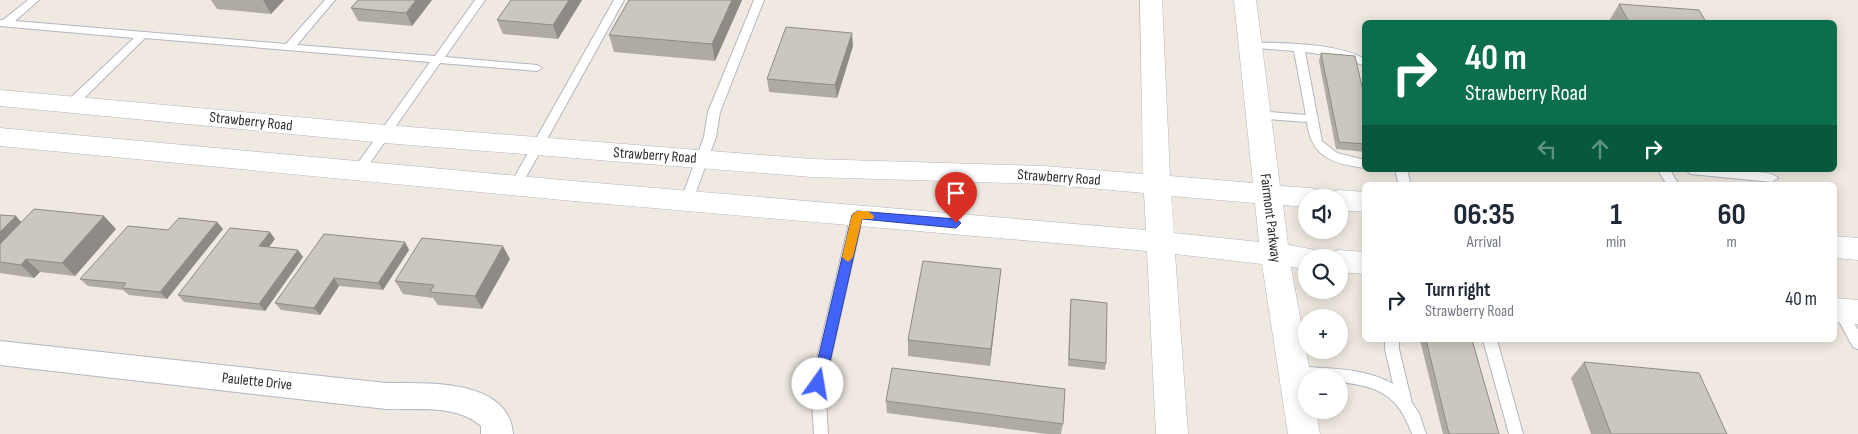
<!DOCTYPE html>
<meta charset="utf-8">
<style>
:root{--surface:#fff;--page:#f6f6f7;--text:#1f2937;--muted:#747a83}
body{margin:0;font-family:"Sofia Sans Condensed",sans-serif;background:var(--page);color:var(--text);height:100vh;display:flex;flex-direction:column;font-size:19px;white-space:nowrap}
*{box-sizing:border-box;margin:0}
p{font-size:16px;color:var(--muted)}
.icon{flex:none;width:28px;height:28px;fill:none;stroke:currentColor;stroke-width:2;stroke-linecap:round;stroke-linejoin:round}
.map{position:relative;flex:1;overflow:hidden}
.panel{position:absolute;left:1362px;top:182px;width:475px;height:160px;display:flex;flex-direction:column;background:var(--surface);border-radius:8px;box-shadow:0 2px 12px #0003}
.panel>*{flex:none}
.hud{position:absolute;left:1362px;top:20px;width:475px;height:152px;border-radius:8px;box-shadow:0 2px 12px #0003;background:#0b6e4f;color:#fff;overflow:hidden}
.fabs{position:absolute;left:1298px;top:189px;display:grid;gap:10px}
.fabs a{display:grid;place-items:center;width:50px;height:50px;border-radius:50%;background:var(--surface);box-shadow:0 2px 12px #0003;font-size:25px}
.pin{position:absolute;display:grid;place-items:center;width:42px;height:42px;color:#fff;margin:-51px -21px;border-radius:50% 50% 50% 0;rotate:-45deg;box-shadow:0 0 5px #0007}
.pin .icon{rotate:45deg}
.me{position:absolute;width:55px;margin:-28px;rotate:13deg;stroke-linejoin:round;filter:drop-shadow(0 0 4px #0008)}
.turn{display:flex;align-items:center;gap:18px;height:105px;padding:0 20px;font-size:22px}
.turn .icon{width:65px;height:65px;stroke-width:2.5}
.turn b{display:block;font-size:35px;line-height:42px}
.lanes{display:flex;align-items:center;height:48px;padding:0 20px;background:#0003;justify-content:center;gap:25px;direction:ltr}
.lanes .off{opacity:.35}
.eta{display:flex;justify-content:space-evenly;align-items:center;height:85px;text-align:center}
.eta b{font-size:30px;font-weight:700;line-height:35px}
ul{padding:0;list-style:none}
li{display:flex;align-items:center;gap:15px;height:65px;padding:0 20px}
li div{flex:1}
li b{display:block;font-size:19px}
li em{font-style:normal}
.map>svg:first-child{display:block}
</style>
<div class="map">
<svg width="1858" height="434" viewBox="0 0 1858 434">
<rect width="100%" height="100%" fill="#efe9e1"/>
<g fill="none" stroke-linecap="round" stroke-linejoin="round">
<defs>
<path id="lane" d="M28 0H39L15 21 286 44 325 0H335L297 45 435 56 475 0H485L445 57 537 65 542 68 537 71 440 63 363 173 359 174 353 170 355 167 430 62 145 38 74 108 70 109 64 105 66 102 134 38 0 26V20H3Z
M614 0H624L520 188H512L510 185Z
M754 0H764L720 112 716 137 693 200 691 203H683L681 200 704 137 708 112Z
M1250 42C1285 44 1334 42 1365 59V66L1341 57 1305 52 1322 141 1337 153 1365 160V168C1334 164 1311 158 1307 122L1254 118 1252 115 1254 112 1258 111 1306 115 1294 51 1246 47 1245 45Z
M1395 170H1407L1411 185H1399Z
M1658 170H1670L1679 185H1667Z
M1685 170C1700 170 1771 168 1778 178L1772 182 1691 174Z
M857 210 861 212 863 215 825 384 828 434H814L811 384 851 215 853 212Z
M1840 306 1845 307 1858 330V349L1853 347 1835 314V307Z
M1385 340H1399V349L1412 403 1419 413 1426 434H1412C1398 395 1379 386 1339 382V378H1294L1289 376 1287 372 1289 368 1294 366C1327 369 1364 367 1393 384L1385 349Z
M1483 340H1497L1523 434H1509Z"/>
<path id="street" d="M0 341 386 383C426 383 509 378 513 434H481V426C457 404 416 410 386 409L0 365Z"/>
<path id="secondary" d="M1140 0H1162L1170 176 1253 183 1234 0H1256L1280 186 1311 188 1321 191 1324 198H1306V207L1283 205 1288 245 1316 250 1320 258H1306V269L1291 267 1311 378H1306V410H1316L1320 434H1288L1262 264 1175 254 1188 434H1156L1147 251 573 201 0 146V128L573 181 1146 230 1144 193 1044 184 812 177 385 143 0 106V90L385 125 812 159 1044 166 1143 174ZM1171 196 1255 203 1259 242 1174 233Z
M1339 190 1365 192V212L1339 210V198H1327L1329 193Z
M1835 236 1858 238V260L1835 258Z
M1339 250 1365 252V274L1339 272V258H1327L1329 253Z
M1835 298 1858 300V324L1835 322Z"/>
</defs>
<!-- lane casing -->
<use href="#lane" stroke="#b4b7c1" stroke-width="2"/>
<!-- street casing -->
<use href="#street" stroke="#b4b7c1" stroke-width="2"/>
<!-- secondary casing -->
<use href="#secondary" stroke="#b4b7c1" stroke-width="1"/>
<!-- lane -->
<use href="#lane" fill="#fff" fill-rule="evenodd"/>
<!-- street -->
<use href="#street" fill="#fff" fill-rule="evenodd"/>
<!-- secondary -->
<use href="#secondary" fill="#fff" fill-rule="evenodd"/>
</g>
<!-- wall -->
<path fill="#afaba4" d="M211 0H284L271 14 217 9Z
M432 0 412 26 358 21 351 8Z
M511 0H582L558 39 503 34 497 20Z
M629 0H742L715 61 614 52 609 35Z
M1619 4 1706 22H1609V21Z
M853 46 837 98 769 92 767 79Z
M1321 53 1365 100V152L1336 149 1319 61Z
M0 215 21 222 116 229 75 276 40 272 34 278 0 273Z
M217 222 223 229 167 299 129 295 123 290 88 286 80 279Z
M275 239 269 247 298 250 303 257 265 311 184 302 178 295Z
M405 242 409 250 383 290 339 286 320 315 281 310 275 303Z
M510 259 482 309 438 305 433 298 403 294 395 281Z
M1001 269 990 366 908 356V340Z
M1071 299 1106 363 1105 370 1068 366 1070 306Z
M1420 340H1472L1499 434H1443Z
M1584 362 1727 434H1591L1571 378Z
M886 401 1063 424 1061 434H1047L887 413Z"/>
<!-- shaded-wall -->
<path fill="#8e8b86" d="M263 0H284L271 14Z
M416 0H432L412 26 406 13Z
M569 0H582L558 39 553 25Z
M732 0H742L715 61 712 44Z
M852 33 853 46 837 98 835 85Z
M16 216 23 224 0 247V232Z
M104 216 116 229 75 276 62 263Z
M217 222 223 229 167 299 160 292Z
M270 232 275 239 264 253 259 246Z
M405 242 409 250 383 290 378 283Z
M503 246 510 259 482 309 475 296Z
M298 250 303 257 265 311 259 304Z
M26 259 40 272 34 278 21 265Z
M1001 269 999 286 990 366 991 349Z
M334 278 339 286 320 315 314 308Z"/>
<!-- building -->
<path fill="#cbc7bf" stroke="#8e8b86" d="M358 0H416L406 13 351 8Z
M511 0H569L553 25 497 20Z
M629 0H732L712 44 609 35Z
M1619 4 1699 10 1706 22H1629Z
M786 27 852 33 835 85 767 79Z
M1321 53 1355 56 1365 100V144L1339 142Z
M34 209 104 216 62 263 26 259 21 265 0 262V244Z
M0 215 16 216 0 232Z
M179 218 217 222 160 292 122 288 126 283 80 279 128 226 168 230Z
M230 228 270 232 259 246 298 250 259 304 178 295Z
M324 234 405 242 378 283 334 278 314 308 275 303Z
M422 238 503 246 475 296 430 292 434 285 395 281Z
M923 261 1001 269 991 349 908 340Z
M1071 299 1107 303 1106 363 1069 359Z
M1426 340H1472L1499 434H1449Z
M1584 362 1699 373 1727 434H1611Z
M892 368 1065 389 1063 424 886 401Z"/>
<!-- route -->
<path fill="#4264fb" stroke="#2b41a3" d="M857 211 956 219 961 223 956 228 862 219 825 384 823 388 818 390 814 388 812 384 852 215Z"/>
<!-- slow -->
<path fill="#f59e0b" d="M857 211H868L874 216 873 219H862L853 257 848 262 842 257 852 215Z"/>
<g text-anchor="middle" stroke-width="4.5" stroke-linejoin="round" paint-order="stroke">
<!-- street labels -->
<g font-size="15" fill="#2e2e2e" stroke="#fff">
<text transform="translate(251 121) rotate(6)" y="5">Strawberry Road</text>
<text transform="translate(655 155) rotate(4)" y="5">Strawberry Road</text>
<text transform="translate(1059 177) rotate(4)" y="5">Strawberry Road</text>
<text transform="translate(1271 218) rotate(83)" y="5">Fairmont Parkway</text>
<text transform="translate(257 381) rotate(6)" y="5">Paulette Drive</text>
</g>
</g>
</svg>
<div class="fabs">
<a><svg class="icon" aria-label="sound" viewBox="0 0 24 24"><path d="M4 9h4l5-4v14l-5-4H4zM17 9q2 3 0 6"/></svg></a>
<a><svg class="icon" aria-label="search" viewBox="0 0 24 24"><circle cx="10" cy="10" r="6"/><path d="M15 15l6 6"/></svg></a>
<a>+</a>
<a>−</a>
</div>
<div class="pin" style="left:956px;top:223px;background:#d93025"><svg class="icon" aria-label="arrive" viewBox="0 0 24 24"><path d="M6 21V4h12l-3 4 3 4H6"/></svg></div>
<svg class="me" style="left:818px;top:384px" viewBox="-20 -20 40 40"><circle r="19" fill="#fff"/><path d="M0-13L10 11 0 6-10 11z" fill="#4264fb"/></svg>
<div class="hud">
<div class="turn"><svg class="icon" aria-label="right" viewBox="0 0 24 24"><path d="M7 20v-9h11M14 6l5 5-5 5"/></svg><div><b>40 m</b>Strawberry Road</div></div>
<div class="lanes"><svg class="icon off" aria-label="left" viewBox="0 0 24 24"><path d="M17 20v-9H6M10 6l-5 5 5 5"/></svg><svg class="icon off" aria-label="ahead" viewBox="0 0 24 24"><path d="M12 20V5M6 11l6-6 6 6"/></svg><svg class="icon" aria-label="right" viewBox="0 0 24 24"><path d="M7 20v-9h11M14 6l5 5-5 5"/></svg></div>
</div>
<section class="panel">
<div class="eta">
<div><b>06:35</b><p>Arrival</p></div>
<div><b>1</b><p>min</p></div>
<div><b>60</b><p>m</p></div>
</div>
<ul>
<li><svg class="icon" aria-label="right" viewBox="0 0 24 24"><path d="M7 20v-9h11M14 6l5 5-5 5"/></svg><div><b>Turn right</b><p>Strawberry Road</p></div><em>40 m</em></li>
</ul>
</section>
</div>
